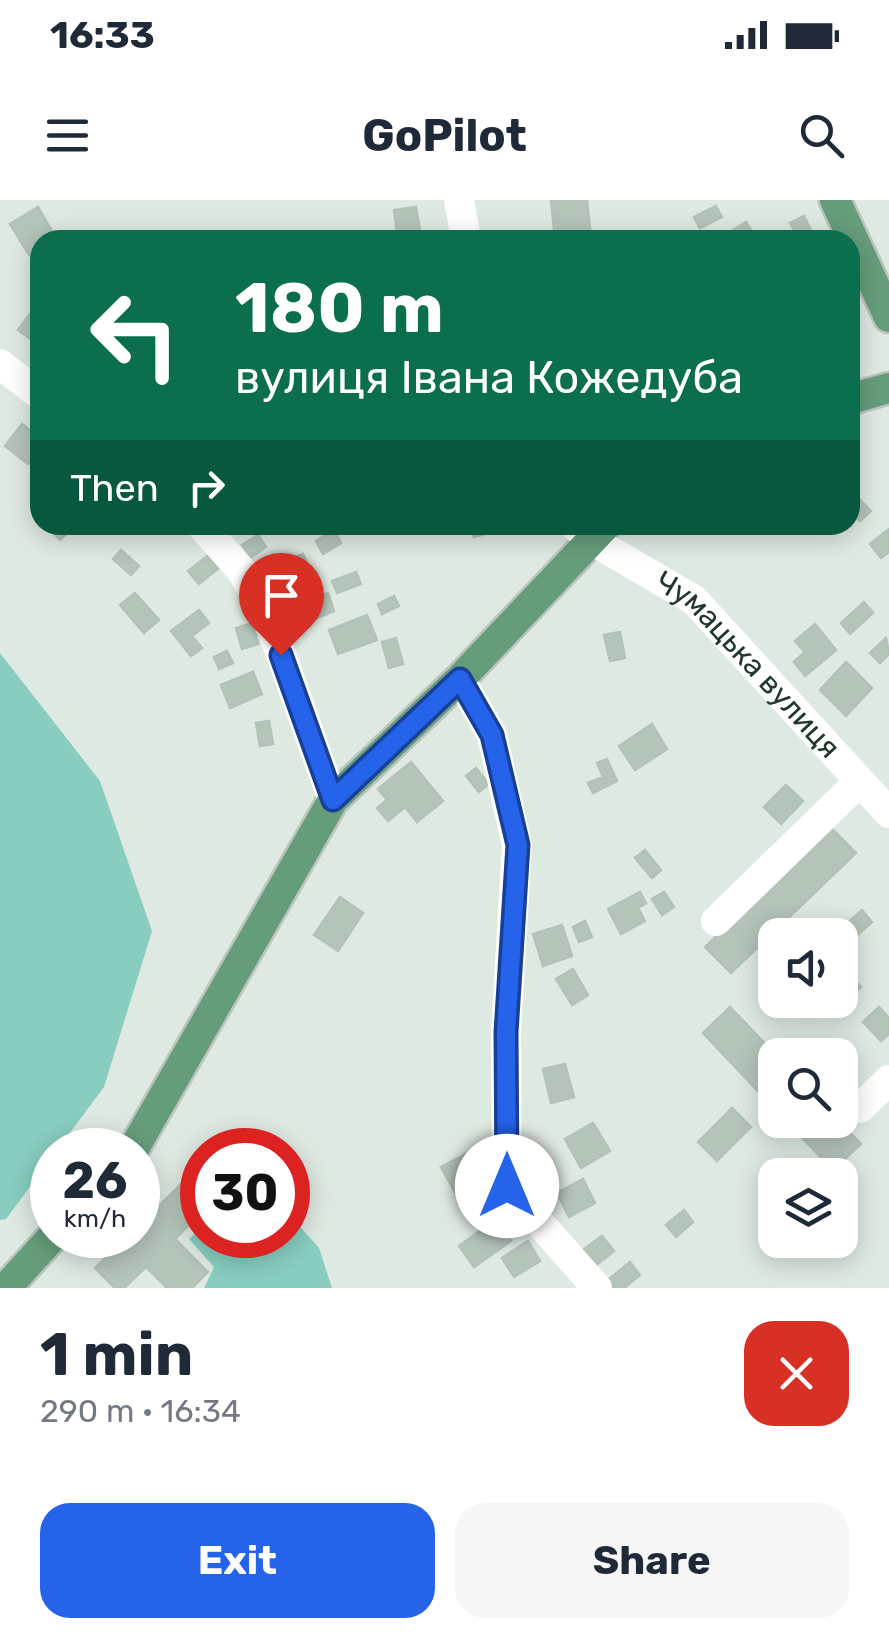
<!DOCTYPE html>
<meta charset="utf-8">
<style>
:root{--surface:#fff;--page:#f6f6f7;--text:#1f2937;--muted:#747a83;--accent:#2563eb}
body{margin:0;font-family:Rubik,sans-serif;background:var(--page);color:var(--text);height:100vh;display:flex;flex-direction:column;font-size:38px;white-space:nowrap}
*{box-sizing:border-box;margin:0}
p{font-size:32px;color:var(--muted)}
.icon{flex:none;width:55px;height:55px;fill:none;stroke:currentColor;stroke-width:2;stroke-linecap:round;stroke-linejoin:round}
.map{position:relative;height:1088px;overflow:hidden}
.details{display:flex;flex-direction:column;background:var(--surface);flex:1}
.details>*{flex:none}
.top-card{position:absolute;left:30px;top:30px;width:830px;height:305px;border-radius:30px;box-shadow:0 5px 25px #0003;background:#0b6e4f;color:#fff;overflow:hidden}
.fabs{position:absolute;left:758px;top:718px;display:grid;gap:20px}
.fabs a{display:grid;place-items:center;width:100px;height:100px;border-radius:20px;background:var(--surface);box-shadow:0 5px 25px #0003;font-size:50px}
.speed{position:absolute;left:30px;top:928px;display:flex;gap:20px;font-size:50px;font-weight:700;text-align:center}
.speed>*{display:grid;place-content:center;width:130px;height:130px;border-radius:50%;background:var(--surface);box-shadow:0 5px 25px #0003;line-height:1}
.speed small{font-size:25px;font-weight:400}
.speed .limit{border:15px solid #d22;background:#fff;color:#111}
.pin{position:absolute;display:grid;place-items:center;width:85px;height:85px;color:#fff;margin:-102px -42px;border-radius:50% 50% 50% 0;rotate:-45deg;box-shadow:0 0 10px #0007}
.pin .icon{rotate:45deg}
.me{position:absolute;width:110px;margin:-55px;rotate:0deg;stroke-linejoin:round;filter:drop-shadow(0 0 8px #0008)}
.turn{display:flex;align-items:center;gap:35px;height:210px;padding:0 40px;font-size:45px}
.turn .icon{width:130px;height:130px;stroke-width:2.5}
.turn b{display:block;font-size:70px;line-height:85px}
.then{display:flex;align-items:center;height:95px;padding:0 40px;background:#0003;gap:20px;font-size:38px}
.round{display:grid;place-items:center;flex:none;width:105px;height:105px;border-radius:30px;background:var(--page)}
.head{display:flex;align-items:center;justify-content:space-between;height:170px;padding:0 40px}
h1{font-size:60px;font-weight:700;line-height:75px}
.primary-button{display:flex;gap:20px;margin-top:auto;padding:20px 40px}
.primary-button a{flex:1;height:115px;border-radius:30px;background:var(--accent);color:#fff;font-size:40px;font-weight:700;line-height:115px;text-align:center}
.primary-button a+a{background:var(--page);color:var(--text)}
.status{display:flex;justify-content:space-between;align-items:center;height:70px;padding:0 50px;background:var(--surface);direction:ltr}
.status svg{height:28px;fill:currentColor}
header{display:flex;justify-content:space-between;align-items:center;height:130px;padding:0 40px;background:var(--surface);font-size:45px;font-weight:700}
.map>svg:first-child{display:block}
</style>
<div class="status"><b>16:33</b><svg viewBox="0 0 49 12"><path d="M0 12V9h3v3zM5 12V6h3v6zM10 12V3h3v9zM15 12V0h3v12zM26 1h20v11H26zM47 4h2v5h-2z"/></svg></div>
<header><svg class="icon" aria-label="menu" viewBox="0 0 24 24"><path d="M4 6h16M4 12h16M4 18h16"/></svg>GoPilot<svg class="icon" aria-label="search" viewBox="0 0 24 24"><circle cx="10" cy="10" r="6"/><path d="M15 15l6 6"/></svg></header>
<div class="map">
<svg width="889" height="1088" viewBox="0 0 889 1088">
<rect width="100%" height="100%" fill="#dee9e1"/>
<!-- water -->
<path fill="#88cdc0" d="M0 453 100 581 152 731 104 887 57 950H52V957L6 1019 0 1020Z
M288 1013 319 1048 332 1088H204L214 1067 189 1039 202 1027V1035H288Z"/>
<!-- building -->
<path fill="#b4c4b9" stroke="#b1c2b6" stroke-width="2.5" d="M551 0H587L591 38 555 40Z
M716 6 722 17 700 28 694 17Z
M38 7 56 38 40 40V48L29 55 10 24Z
M416 7 420 30 397 33 394 10Z
M804 16 811 30 798 37 790 23Z
M746 22 757 40H724L722 37Z
M39 102 40 103V146L18 130Z
M22 224 40 238V248L28 264 5 246Z
M850 290 871 311 860 321 850 311Z
M59 325H74L75 326 60 340 52 331Z
M470 325H491L493 332 474 337Z
M889 329V352L881 358 870 344Z
M334 330 341 343 323 354 316 341Z
M258 335 266 347 250 358 242 345Z
M121 350 139 366 131 375 113 359Z
M303 354 314 379 291 389 280 364Z
M209 355 220 367 199 384 188 371Z
M356 372 361 384 337 393 332 381Z
M135 393 159 420 144 433 120 405Z
M328 393 334 411 299 425 293 406Z
M394 396 399 406 382 414 378 404Z
M864 402 873 413 850 434 841 423Z
M199 410 209 423 192 436 202 448 191 456 171 431Z
M367 415 377 440 338 454 329 430Z
M252 423 258 444 242 449 236 428Z
M815 424 836 450 805 476 794 462 805 452 795 441Z
M620 432 625 458 610 461 604 435Z
M396 438 403 464 389 468 382 442Z
M886 438 889 454 880 463 870 453Z
M227 451 233 463 219 469 214 457Z
M846 462 872 488 846 516 820 490Z
M253 472 262 494 230 508 221 485Z
M269 521 273 544 260 546 256 523Z
M652 524 667 549 635 570 619 546Z
M607 559 617 581 593 593 588 583 603 577 597 563Z
M411 562 443 601 417 622 405 607 388 621 377 608 387 600 378 589Z
M476 568 489 584 479 592 466 576Z
M786 585 803 601 781 624 764 607Z
M830 627 856 653 731 773 705 747Z
M645 650 661 670 652 678 635 658Z
M640 692 646 703 638 708 645 721 621 734 608 709Z
M664 692 674 707 662 715 652 699Z
M340 697 363 713 338 751 314 735Z
M862 710 872 722 843 748 840 735H834Z
M585 721 592 737 579 742 573 727Z
M562 725 572 756 543 766 533 734Z
M841 764 861 787 848 799 840 790Z
M573 769 588 795 572 805 556 779Z
M730 807 776 855 775 909 703 833Z
M879 807 889 818V834L881 841 863 822Z
M565 864 574 897 551 903 543 869Z
M732 908 751 927 717 961 698 942Z
M785 920H838L861 944 833 970Z
M593 923 610 951 581 968 565 939Z
M477 948 490 973 455 992 441 967Z
M202 963V1012L175 1039 208 1072 192 1088H167L146 1067 124 1088H115L95 1068 129 1035H138V1027Z
M583 979 595 1003 569 1017 557 993Z
M684 1010 693 1022 676 1037 666 1025Z
M496 1019 511 1041 474 1067 459 1046Z
M602 1036 614 1051 595 1066 583 1050Z
M528 1041 540 1061 514 1077 502 1058Z
M630 1062 640 1075 624 1088H614L608 1080Z"/>
<g fill="none" stroke-linecap="round" stroke-linejoin="round">
<defs>
<path id="major" d="M835 0 889 117
M850 199 889 188
M133 950 333 600 460 479 606 325
M6 1088 54 1035"/>
</defs>
<!-- major casing -->
<use href="#major" stroke="#bcc3bf" stroke-width="35"/>
<!-- minor -->
<g stroke="#fff" stroke-width="30">
<path d="M459 0 466 40"/>
<path d="M0 164 40 195"/>
<path d="M201 325 242 371 268 418 333 600"/>
<path id="s1" d="M574 325 590 339 694 400 889 613"/>
<path d="M460 479 492 535 517 645 506 832 507 986 597 1088"/>
<path d="M716 721 859 582"/>
<path d="M860 908 889 880"/>
</g>
<!-- major -->
<use href="#major" stroke="#659d7b" stroke-width="30"/>
</g>
<g fill="none" stroke-linecap="round" stroke-linejoin="round">
<defs>
<path id="route" d="M281 455 333 600 460 479 492 535 518 645 506 832 507 986"/>
</defs>
<!-- route casing -->
<use href="#route" stroke="#184099" stroke-width="25"/>
<!-- route -->
<use href="#route" stroke="#2563eb" stroke-width="18"/>
</g>
<g text-anchor="middle" stroke-width="10" stroke-linejoin="round" paint-order="stroke">
<!-- street labels -->
<g font-size="30" fill="#21382a" stroke="#eff6f0">
<text dy="10" stroke="none"><textPath href="#s1" startOffset="225">Чумацька вулиця</textPath></text>
</g>
</g>
</svg>
<div class="fabs">
<a><svg class="icon" aria-label="sound" viewBox="0 0 24 24"><path d="M4 9h4l5-4v14l-5-4H4zM17 9q2 3 0 6"/></svg></a>
<a><svg class="icon" aria-label="search" viewBox="0 0 24 24"><circle cx="10" cy="10" r="6"/><path d="M15 15l6 6"/></svg></a>
<a><svg class="icon" aria-label="layers" viewBox="0 0 24 24"><path d="M12 4l9 5-9 5-9-5zM3 14l9 5 9-5"/></svg></a>
</div>
<div class="speed"><div>26<small>km/h</small></div><div class="limit">30</div></div>
<div class="pin" style="left:281px;top:455px;background:#d93025"><svg class="icon" aria-label="arrive" viewBox="0 0 24 24"><path d="M6 21V4h12l-3 4 3 4H6"/></svg></div>
<svg class="me" style="left:507px;top:986px" viewBox="-20 -20 40 40"><circle r="19" fill="#fff"/><path d="M0-13L10 11 0 6-10 11z" fill="#2563eb"/></svg>
<div class="top-card">
<div class="turn"><svg class="icon" aria-label="left" viewBox="0 0 24 24"><path d="M17 20v-9H6M10 6l-5 5 5 5"/></svg><div><b>180 m</b>вулиця Івана Кожедуба</div></div>
<div class="then">Then<svg class="icon" aria-label="right" viewBox="0 0 24 24"><path d="M7 20v-9h11M14 6l5 5-5 5"/></svg></div>
</div>
</div>
<section class="details">
<div class="head"><div><h1>1 min</h1><p>290 m · 16:34</p></div><a class="round" style="background:#d93025;color:#fff"><svg class="icon" aria-label="close" viewBox="0 0 24 24"><path d="M6 6l12 12M18 6L6 18"/></svg></a></div>
<div class="primary-button"><a>Exit</a><a>Share</a></div>
</section>
